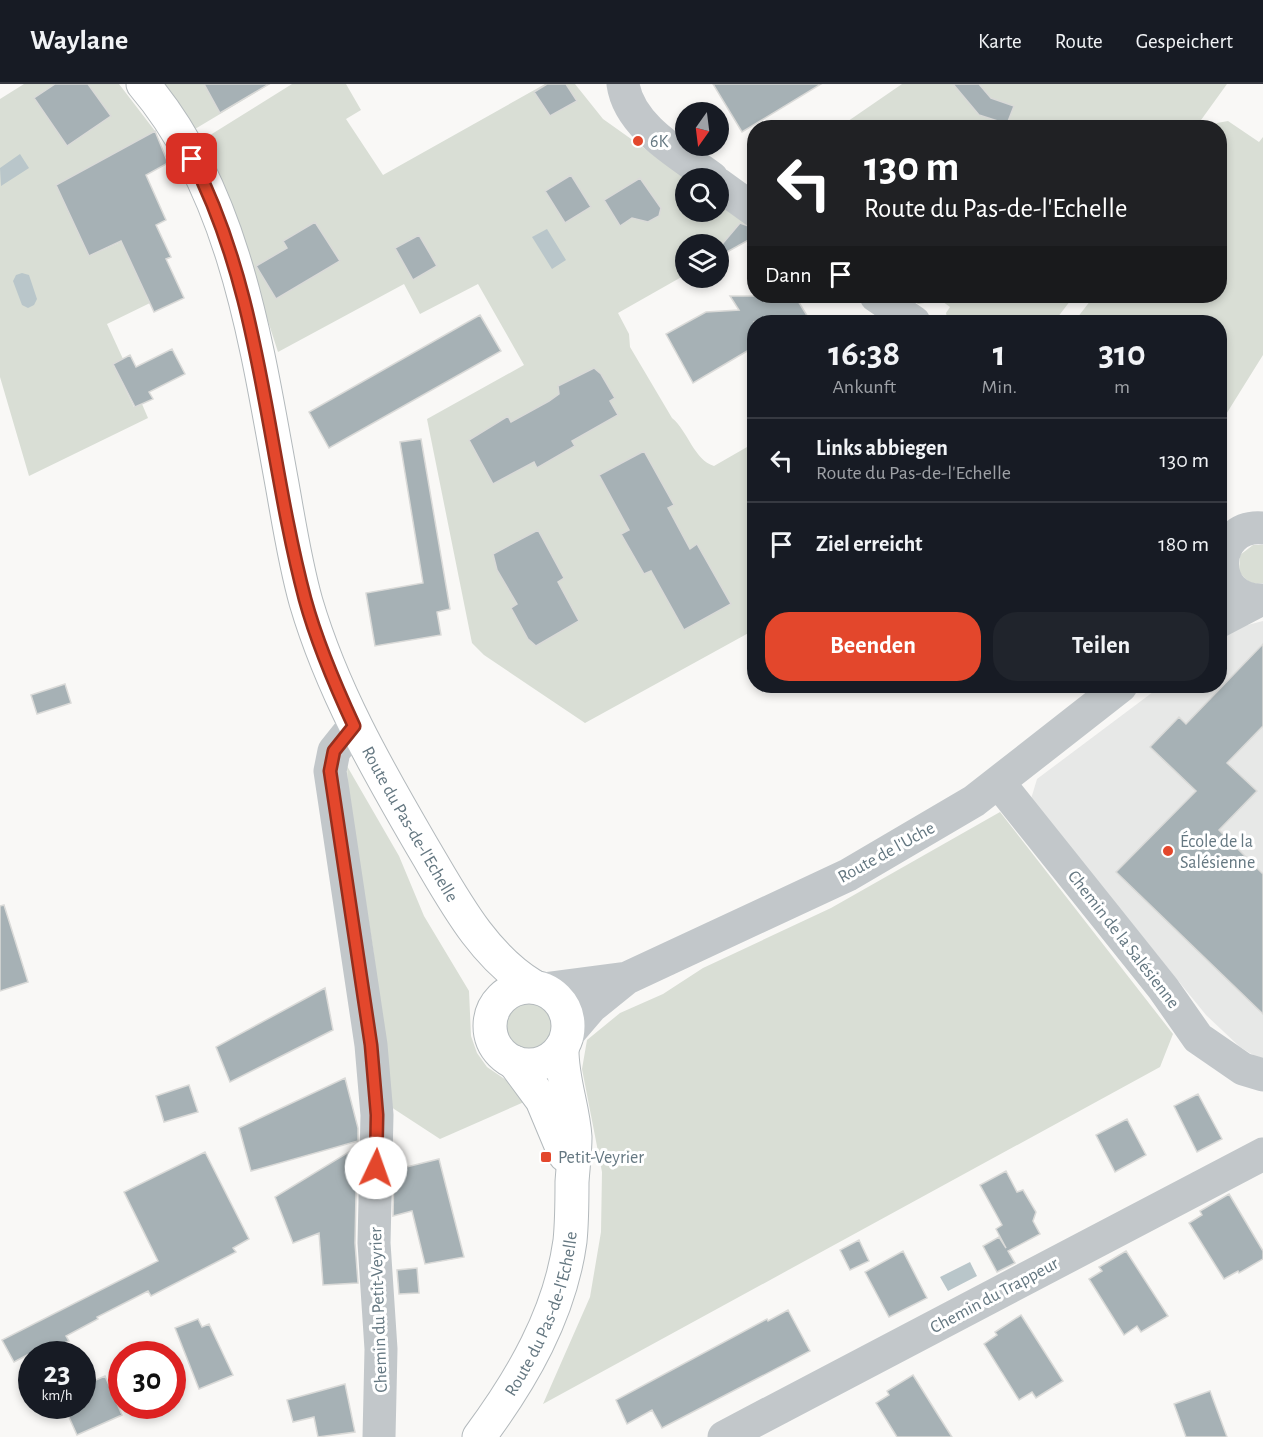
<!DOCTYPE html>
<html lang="de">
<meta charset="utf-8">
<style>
:root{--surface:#171b24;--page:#20242c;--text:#f1f3f6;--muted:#9ea1a6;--line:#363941;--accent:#e3472c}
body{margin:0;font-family:"Alegreya Sans",sans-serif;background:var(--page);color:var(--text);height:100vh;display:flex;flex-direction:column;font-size:22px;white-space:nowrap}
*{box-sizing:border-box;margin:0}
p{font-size:20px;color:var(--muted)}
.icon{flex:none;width:33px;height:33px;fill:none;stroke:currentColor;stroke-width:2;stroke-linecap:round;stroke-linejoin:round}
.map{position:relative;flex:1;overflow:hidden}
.sheet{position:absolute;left:747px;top:231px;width:480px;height:378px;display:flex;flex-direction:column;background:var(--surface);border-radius:24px;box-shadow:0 3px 9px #0003}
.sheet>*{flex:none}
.banner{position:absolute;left:747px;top:36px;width:480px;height:183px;border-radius:24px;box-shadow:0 3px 9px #0003;background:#202124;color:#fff;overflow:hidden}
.needle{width:39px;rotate:194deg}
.controls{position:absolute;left:675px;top:18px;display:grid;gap:12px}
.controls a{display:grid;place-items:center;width:54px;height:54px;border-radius:50%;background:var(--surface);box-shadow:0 3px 9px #0003;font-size:30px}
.speed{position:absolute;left:18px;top:1257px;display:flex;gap:12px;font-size:30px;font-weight:700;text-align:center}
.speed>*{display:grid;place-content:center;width:78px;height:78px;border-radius:50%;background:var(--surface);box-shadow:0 3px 9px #0003;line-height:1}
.speed small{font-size:15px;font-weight:400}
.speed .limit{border:9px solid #d22;background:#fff;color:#111}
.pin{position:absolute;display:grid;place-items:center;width:51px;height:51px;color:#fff;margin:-26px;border-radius:12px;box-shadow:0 3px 9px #0006}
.me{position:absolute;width:66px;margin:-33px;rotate:3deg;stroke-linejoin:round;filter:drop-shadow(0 0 4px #0008)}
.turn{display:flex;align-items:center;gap:21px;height:126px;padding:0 18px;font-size:27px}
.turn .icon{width:78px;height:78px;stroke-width:2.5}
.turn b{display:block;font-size:42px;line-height:51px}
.then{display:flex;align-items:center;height:57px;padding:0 18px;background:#0003;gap:12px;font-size:22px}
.eta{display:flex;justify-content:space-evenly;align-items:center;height:102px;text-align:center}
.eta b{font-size:36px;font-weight:700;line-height:42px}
.primary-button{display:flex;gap:12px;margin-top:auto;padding:12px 18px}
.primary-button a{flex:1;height:69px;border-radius:24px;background:var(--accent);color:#fff;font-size:24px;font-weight:700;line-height:69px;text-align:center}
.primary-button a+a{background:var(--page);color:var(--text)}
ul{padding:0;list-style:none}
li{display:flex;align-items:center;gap:18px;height:84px;padding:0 18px;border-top:2px solid var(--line)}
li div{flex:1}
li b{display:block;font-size:22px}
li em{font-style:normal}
header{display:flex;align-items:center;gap:36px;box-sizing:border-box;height:84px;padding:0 30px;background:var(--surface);border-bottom:2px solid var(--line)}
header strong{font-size:28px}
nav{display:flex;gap:33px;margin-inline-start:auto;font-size:21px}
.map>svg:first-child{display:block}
</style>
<header>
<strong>Waylane</strong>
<nav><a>Karte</a><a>Route</a><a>Gespeichert</a></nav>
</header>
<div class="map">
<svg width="1263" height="1353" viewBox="0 0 1263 1353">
<rect width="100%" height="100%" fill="#f9f8f6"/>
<!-- built -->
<path fill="#e7e8e7" d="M1263 537V977L1240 963 1206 931 1031 715 1037 695 1161 602H1220V557L1236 544Z"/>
<!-- green -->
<path fill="#d9ded5" d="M24 0H119L155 47 56 101 89 172 132 153 150 219 107 240 123 275 113 280 134 323 142 320 148 334 29 392 0 293V15Z
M165 0H270L195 45Z
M292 0H346L361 26 346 35 383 91 545 0H575L603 35 686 94V128H718L719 118 754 143V153L719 173 718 160H686L685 191 618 229 629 250 630 263 672 334C688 347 694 376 714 382L754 359V546L585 639 484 571 472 559 427 335 524 281 478 200 420 230 404 200 278 268 236 138 199 58Z
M902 0H1227L1196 43 838 44Z
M1228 37 1259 58 1263 53V271L1220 340V238H1074L1094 212H1220V44L1214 43 1217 39Z
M905 212H1074L1054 238H948L946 229 950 223 935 212 931 218 918 220Z
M1253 461H1263V499C1252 502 1245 496 1239 487L1240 471Z
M347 682 399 772 424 832 469 907 471 952 477 969 487 983 509 998 524 1018 440 1055 391 1023 373 865 348 708Z
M1000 728 1173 950 1160 983 543 1320 590 1213 601 1148 602 1088 582 985 587 956 620 929 663 910 703 884 831 824Z
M501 941a27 27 0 1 1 54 0a27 27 0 1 1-54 0Z"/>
<!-- water -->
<path fill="#b9c6ca" d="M20 70 29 84 1 102 0 84Z
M547 145 566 176 552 185 532 153Z
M22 189 29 191 37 215 34 221 28 224 22 221 13 197 16 191Z
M970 1178 977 1192 948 1207 940 1193Z"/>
<!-- building -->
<path fill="#a6b1b5" stroke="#dadad8" stroke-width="1.5" d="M55 0H88L111 32 67 62 34 14Z
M204 0H269L220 29Z
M547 0H566L577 17 550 32 534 8Z
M713 0H821L742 48Z
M953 0H979L991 14 1014 22 1007 40 979 31Z
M155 47 168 79 146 91 166 136 156 141 171 173 166 175 184 214 154 228 121 157 89 172 56 101Z
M571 91 591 123 565 139 545 107Z
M640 94 661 124 659 132 648 138 632 134 620 142 604 116Z
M315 138 340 177 276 215 256 182 287 164 283 157Z
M740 139 754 144V153L718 173V165Z
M419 151 437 182 413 196 395 164Z
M730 212H795L811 238H754V263L693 299 666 250 706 228 739 226Z
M480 231 501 267 329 364 309 328Z
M172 265 185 290 149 308 153 315 135 323 113 280 130 271 136 283Z
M594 284 601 290 615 314 610 317 618 331 572 357 575 362 537 384 534 378 493 400 469 356 508 332 511 338 549 317 559 310 558 302Z
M421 355 450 525 437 528 441 551 375 562 366 509 423 499 400 358Z
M644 367 674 421 668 424 690 465 697 460 731 520 684 546 651 487 644 490 621 450 629 446 599 391Z
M538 446 564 494 558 498 579 537 536 562 528 555 511 524 517 520 497 486 493 470Z
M1263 560V642L1227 679 1257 707 1219 746 1263 790V930L1116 788 1196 707 1150 663 1179 633 1186 640Z
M65 600 71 619 37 630 31 611Z
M4 821 28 898 0 907V822Z
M325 904 333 946 230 998 216 963Z
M345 994 358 1044V1057L251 1087 239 1044Z
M189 1001 198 1028 164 1038 156 1012Z
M1198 1010 1222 1055 1197 1068 1174 1022Z
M1127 1035 1146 1071 1115 1088 1096 1051Z
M357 1063 355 1159 358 1199 323 1201 319 1149 293 1159 275 1113Z
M205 1068 249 1155 233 1164 236 1168 151 1212 148 1207 97 1233 98 1235 66 1252 69 1257 49 1267 46 1261 14 1278 2 1256 158 1177 124 1108Z
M439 1075 464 1173 425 1180 412 1127 393 1132 394 1086Z
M1006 1087 1017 1108 1023 1106 1036 1128 1033 1137 1040 1150 1008 1167 1015 1179 997 1188 983 1162 999 1153 1006 1164 996 1145 1002 1141 980 1101Z
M1229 1110 1263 1167V1175L1239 1189 1238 1187 1224 1195 1189 1139 1202 1131 1200 1127Z
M859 1156 869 1177 850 1186 840 1166Z
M903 1167 927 1214 889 1233 865 1188Z
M1126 1167 1168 1232 1141 1248 1137 1242 1124 1251 1089 1195 1102 1187 1099 1183Z
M417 1184 419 1209 399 1210 397 1186Z
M788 1226 810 1267 662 1344 652 1326 627 1340 616 1316 767 1235 768 1237Z
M1021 1231 1063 1297 1036 1314 1032 1308 1019 1316 984 1260 997 1251 995 1248Z
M198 1235 202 1243 209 1240 233 1291 199 1305 175 1244Z
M913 1291 938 1331 952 1353H897L876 1319 889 1311 887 1307Z
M105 1292 122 1331 77 1351 64 1322H82V1302Z
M345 1300 355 1348 318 1353 314 1333 293 1338 287 1316Z
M1210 1307 1227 1353H1186L1174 1320Z"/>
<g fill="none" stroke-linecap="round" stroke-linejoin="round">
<defs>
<g id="major">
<path id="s1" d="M143 0C236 109 257 264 282 400 289 439 295 479 306 518 332 606 376 683 422 762 453 814 481 870 533 902"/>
<circle cx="529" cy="942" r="39"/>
<path d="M514 978 542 1016 565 1071"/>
<path id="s2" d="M479 1353C522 1295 560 1230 570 1157 572 1137 572 1118 572 1098 573 1083 575 1068 575 1053 573 1022 561 994 562 963"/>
</g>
</defs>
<!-- major casing -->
<use href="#major" stroke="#b3b9bc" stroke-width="35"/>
<!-- minor -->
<path stroke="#c2c7ca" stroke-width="33" d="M623 0C629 43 680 70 712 94
M718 100 754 126
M876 212 914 238
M1263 444C1211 439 1207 518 1263 516
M1220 537 1260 516
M354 642 334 667 330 687 371 961 377 1031 374 1159 381 1265 379 1353
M999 699 1163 904 1198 954 1243 985 1263 991
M543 905 627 894
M567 951 591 923 627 894 848 791 974 717 1121 602
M724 1353 1263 1070"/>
<!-- major -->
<use href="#major" stroke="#fff" stroke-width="33"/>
</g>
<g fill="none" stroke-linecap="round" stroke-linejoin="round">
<defs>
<path id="route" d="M192 75C263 213 266 368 305 515 317 559 335 601 354 642L334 667 330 687 371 961 377 1031 376 1084"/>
</defs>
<!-- route casing -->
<use href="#route" stroke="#942e1d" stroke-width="15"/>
<!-- route -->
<use href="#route" stroke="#e3472c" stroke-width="10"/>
</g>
<!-- markers -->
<g fill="#e3472c" stroke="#fff" stroke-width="2">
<circle cx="638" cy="57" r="6"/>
<circle cx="1168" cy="767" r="6"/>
<rect x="540" y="1067" width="12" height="12" rx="3"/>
</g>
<g text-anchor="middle" stroke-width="6" stroke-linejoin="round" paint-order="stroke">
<!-- poi labels -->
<g font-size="18" fill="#647781" stroke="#fff" text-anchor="start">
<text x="650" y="63">6K</text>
<text x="1180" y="763">École de la<tspan x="1180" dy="21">Salésienne</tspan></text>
<text x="558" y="1079">Petit-Veyrier</text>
</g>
<!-- street labels -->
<g font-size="18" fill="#647781" stroke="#fff">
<text dy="6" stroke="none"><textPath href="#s1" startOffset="795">Route du Pas-de-l'Echelle</textPath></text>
<text transform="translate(886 768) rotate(-29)" y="6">Route de l'Uche</text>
<text transform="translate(1124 855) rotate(52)" y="6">Chemin de la Salésienne</text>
<text transform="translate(994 1211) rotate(-28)" y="6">Chemin du Trappeur</text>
<text transform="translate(378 1226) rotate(-92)" y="6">Chemin du Petit-Veyrier</text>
<text dy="6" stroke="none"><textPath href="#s2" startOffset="140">Route du Pas-de-l'Echelle</textPath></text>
</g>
</g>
</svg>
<div class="controls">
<a><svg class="needle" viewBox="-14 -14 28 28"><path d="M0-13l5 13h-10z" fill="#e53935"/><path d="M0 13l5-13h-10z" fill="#9ea1a6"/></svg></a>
<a><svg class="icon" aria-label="search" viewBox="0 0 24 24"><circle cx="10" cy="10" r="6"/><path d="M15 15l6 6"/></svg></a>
<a><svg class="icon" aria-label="layers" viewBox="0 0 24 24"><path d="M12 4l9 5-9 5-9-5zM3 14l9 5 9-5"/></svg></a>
</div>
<div class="speed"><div>23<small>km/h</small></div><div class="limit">30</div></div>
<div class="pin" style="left:192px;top:75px;background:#d93025"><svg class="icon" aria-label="arrive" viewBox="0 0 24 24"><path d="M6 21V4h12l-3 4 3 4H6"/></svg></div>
<svg class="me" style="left:376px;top:1084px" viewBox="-20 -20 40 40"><circle r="19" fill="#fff"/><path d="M0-13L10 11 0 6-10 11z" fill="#e3472c"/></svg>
<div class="banner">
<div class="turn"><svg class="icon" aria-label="left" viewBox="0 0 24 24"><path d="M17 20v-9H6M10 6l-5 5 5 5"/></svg><div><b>130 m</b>Route du Pas-de-l'Echelle</div></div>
<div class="then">Dann<svg class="icon" aria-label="arrive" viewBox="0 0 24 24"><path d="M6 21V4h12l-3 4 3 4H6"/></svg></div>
</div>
<section class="sheet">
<div class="eta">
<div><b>16:38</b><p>Ankunft</p></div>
<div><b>1</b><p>Min.</p></div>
<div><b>310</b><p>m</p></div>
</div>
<ul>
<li><svg class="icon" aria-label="left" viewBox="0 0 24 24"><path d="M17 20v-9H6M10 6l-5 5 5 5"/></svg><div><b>Links abbiegen</b><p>Route du Pas-de-l'Echelle</p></div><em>130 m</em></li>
<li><svg class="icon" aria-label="arrive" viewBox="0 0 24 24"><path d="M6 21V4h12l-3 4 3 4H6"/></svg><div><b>Ziel erreicht</b></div><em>180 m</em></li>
</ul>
<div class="primary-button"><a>Beenden</a><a>Teilen</a></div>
</section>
</div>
